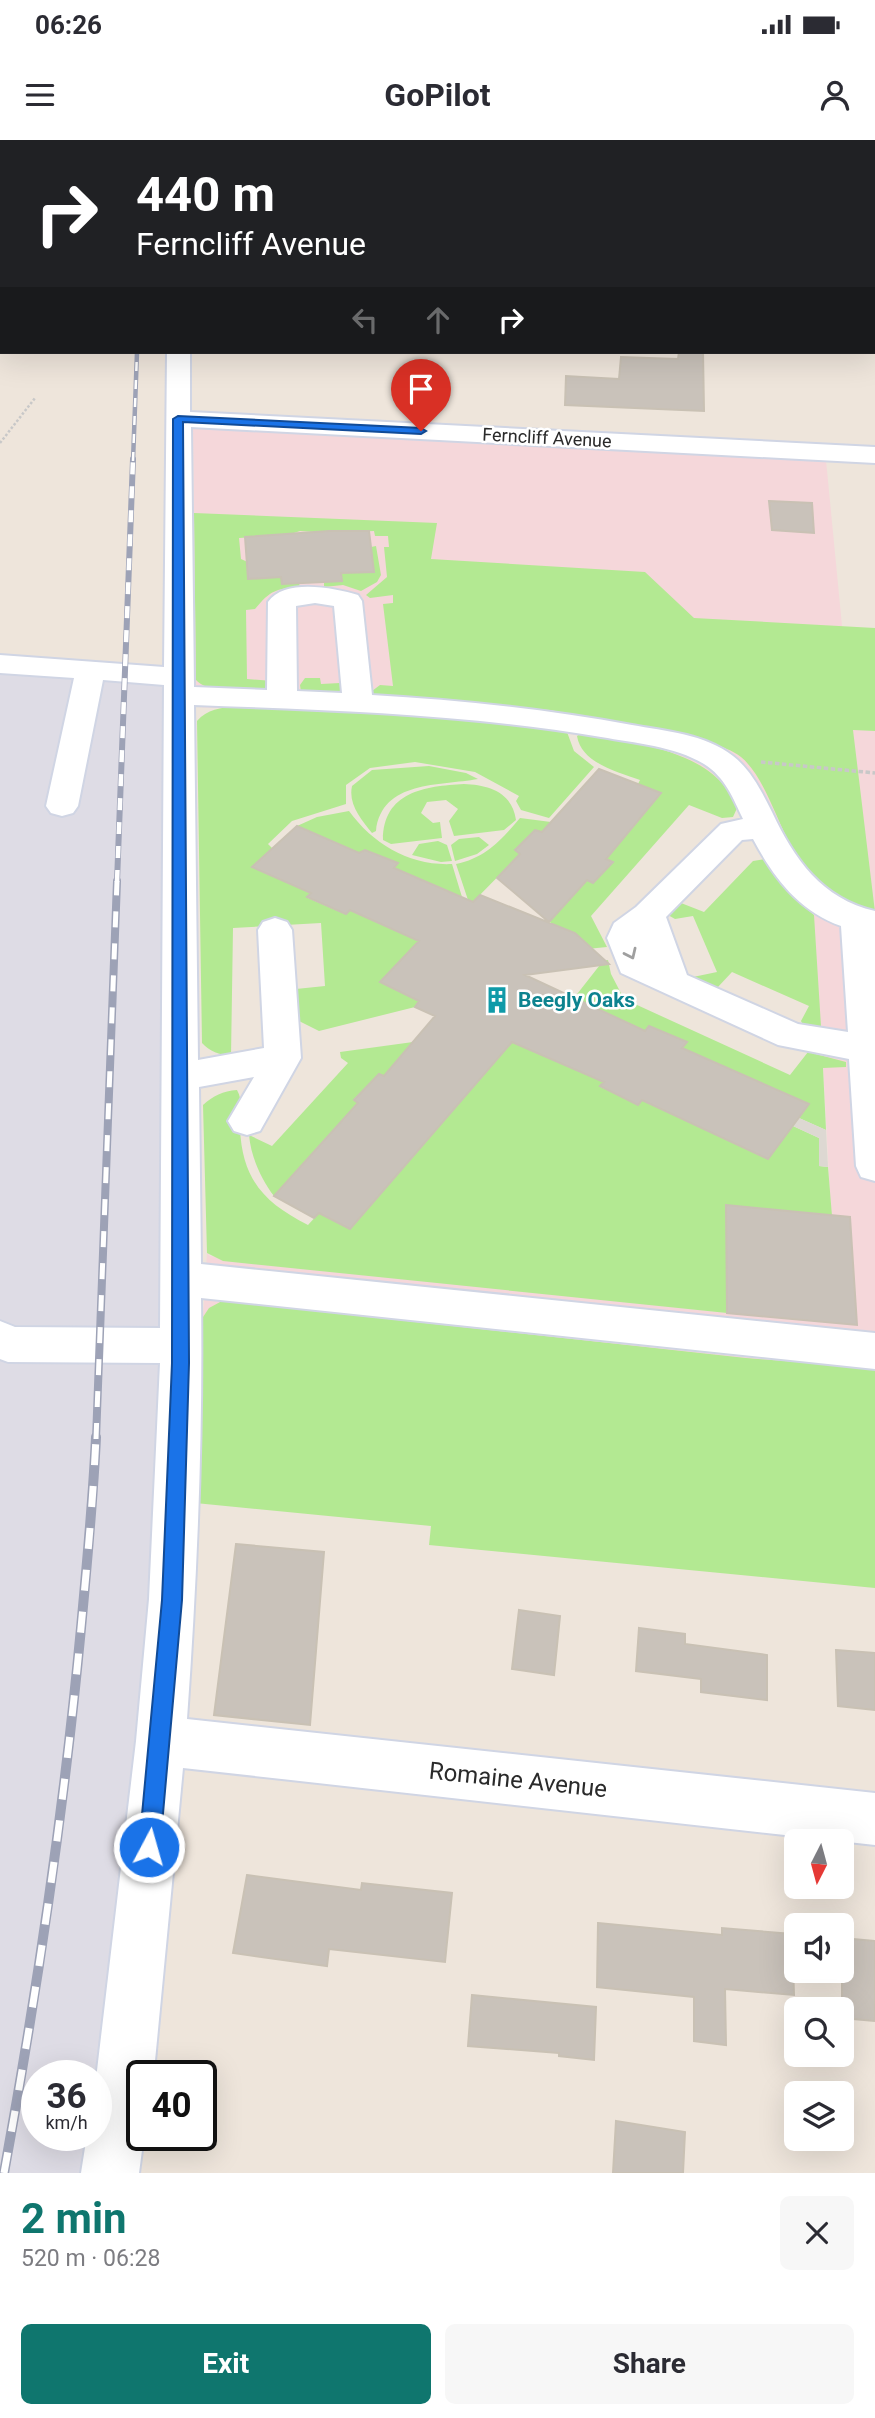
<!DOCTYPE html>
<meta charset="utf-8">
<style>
:root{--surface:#fff;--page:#f7f7f7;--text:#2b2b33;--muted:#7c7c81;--accent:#0f766e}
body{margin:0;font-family:Roboto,sans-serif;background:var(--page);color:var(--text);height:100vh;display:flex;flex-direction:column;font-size:26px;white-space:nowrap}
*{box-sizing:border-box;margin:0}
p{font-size:23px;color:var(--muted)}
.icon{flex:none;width:38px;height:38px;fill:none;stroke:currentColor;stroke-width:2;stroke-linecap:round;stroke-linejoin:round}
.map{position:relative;height:2033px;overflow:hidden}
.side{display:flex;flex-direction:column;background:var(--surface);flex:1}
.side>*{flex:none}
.banner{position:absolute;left:0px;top:0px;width:875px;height:214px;box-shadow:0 7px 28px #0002;background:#202124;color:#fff;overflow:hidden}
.needle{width:46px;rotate:186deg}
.controls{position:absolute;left:784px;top:1689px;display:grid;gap:14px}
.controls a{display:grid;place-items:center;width:70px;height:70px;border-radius:10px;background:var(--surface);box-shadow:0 7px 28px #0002;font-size:35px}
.speed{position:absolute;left:21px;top:1920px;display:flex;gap:14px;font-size:35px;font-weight:700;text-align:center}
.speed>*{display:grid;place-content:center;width:91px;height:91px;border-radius:50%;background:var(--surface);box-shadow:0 7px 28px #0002;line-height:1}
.speed small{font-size:18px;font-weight:400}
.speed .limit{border:4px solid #111;border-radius:10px;background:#fff;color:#111}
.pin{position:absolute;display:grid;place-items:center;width:60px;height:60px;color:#fff;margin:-72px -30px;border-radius:50% 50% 50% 0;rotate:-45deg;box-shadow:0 0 7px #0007}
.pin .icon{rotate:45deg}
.me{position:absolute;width:77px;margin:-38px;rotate:6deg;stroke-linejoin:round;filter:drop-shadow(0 0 5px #0008)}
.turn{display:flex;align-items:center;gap:24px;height:147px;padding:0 21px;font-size:32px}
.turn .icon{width:91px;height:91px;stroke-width:2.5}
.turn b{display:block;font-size:49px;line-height:60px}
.lanes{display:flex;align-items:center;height:66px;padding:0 21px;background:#0003;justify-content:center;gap:35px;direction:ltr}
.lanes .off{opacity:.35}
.round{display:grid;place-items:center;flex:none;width:74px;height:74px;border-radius:10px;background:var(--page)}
.summary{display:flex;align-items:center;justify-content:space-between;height:119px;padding:0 21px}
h1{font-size:42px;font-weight:700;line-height:52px;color:var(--accent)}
.button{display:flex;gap:14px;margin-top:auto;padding:14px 21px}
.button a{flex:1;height:80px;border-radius:10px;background:var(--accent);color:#fff;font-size:28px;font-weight:700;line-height:80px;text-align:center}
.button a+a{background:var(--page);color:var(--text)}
.status{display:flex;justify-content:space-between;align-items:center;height:49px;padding:0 35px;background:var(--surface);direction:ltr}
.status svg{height:19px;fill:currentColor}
header{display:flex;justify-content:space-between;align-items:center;height:91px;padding:0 21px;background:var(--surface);font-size:32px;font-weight:700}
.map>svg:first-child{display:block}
</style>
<div class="status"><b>06:26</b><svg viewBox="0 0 49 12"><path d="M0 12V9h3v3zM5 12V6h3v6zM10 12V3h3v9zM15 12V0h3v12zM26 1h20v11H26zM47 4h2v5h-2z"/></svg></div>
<header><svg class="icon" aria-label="menu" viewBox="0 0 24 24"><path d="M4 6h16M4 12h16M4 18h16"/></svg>GoPilot<svg class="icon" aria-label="person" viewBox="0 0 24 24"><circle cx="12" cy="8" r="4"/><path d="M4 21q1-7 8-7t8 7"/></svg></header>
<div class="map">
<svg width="875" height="2033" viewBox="0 0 875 2033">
<rect width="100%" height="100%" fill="#eee5db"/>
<!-- industrial -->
<path fill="#dedce5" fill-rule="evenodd" d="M0 533 179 546 181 1223 110 2033H0ZM37 1936H96V1995H37Z"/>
<!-- medical -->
<path fill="#f5d7da" d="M193 287 826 320 852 589 875 591V1253L203 1177 207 1113 210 1116 727 1173 726 1065 831 1075 821 886 789 755 775 736 726 651 641 606 516 585 179 566 177 372H194Z"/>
<!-- green -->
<path fill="#b3e992" d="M194 373 437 383 431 419 645 432 694 478 875 488V591L853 590 875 772C852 764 831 756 813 739 782 707 771 642 741 617 732 610 722 607 712 603L550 570 375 556 372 551 380 545 393 546 383 464 393 463V455L370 458 366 455 387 437 384 407H389L388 396H375L374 391 329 393 300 391 288 395 239 398 241 419 281 437 282 444 299 443 300 447C275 449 271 450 255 469L246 470 247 539 273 541 266 552C247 551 210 555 196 540Z
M376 406 381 435 377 442 361 451 343 445 324 447V442L341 433 373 432 371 407Z
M305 538H320L321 544 340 543 346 550 338 556 301 552 300 545Z
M236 566C346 570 458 575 567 592L574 611 594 627 549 678 521 670 516 661 519 656 475 632 415 622 370 628 346 645V664L292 681 268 704 272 708 252 727 311 753 308 758 345 774 350 770 419 801 381 841 419 861 415 867 319 891 297 880 296 849 325 846 321 783 233 788 231 916C219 914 210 912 202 903L197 581C207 569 221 568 236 566Z
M580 594C636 604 710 608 738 666L733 677 722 678 689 665 591 776 607 807 587 809C580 793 564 789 549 782L587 740 593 743 606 719 661 653 638 644 640 640C618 632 581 623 577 596Z
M429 626 466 633 478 639C440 646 382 640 376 691L372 693C361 679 348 664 352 646L372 630Z
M464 644C489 645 512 652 516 680L504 690 454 696 449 681 458 669 446 660 427 662 421 673 433 683 440 682 442 698 391 704 383 700C383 652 425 646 464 644Z
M349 671C373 704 410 726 452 724L462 757 394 728 398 723 365 710 359 714 297 686 317 677Z
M520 678 551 682 542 692 535 690 516 709 520 714 473 762 468 760 456 724C486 718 502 699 520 678Z
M479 697 489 705 477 714 455 721 451 705 459 699Z
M438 701 447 705 452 721 441 722 412 715 419 704Z
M766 719C778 743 794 758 814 775L821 886 843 891 803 885 801 881 809 866 732 832 717 848 693 837 717 832 693 776 675 779 668 775 681 763 704 772 753 721Z
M608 820 611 834 624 859 790 935 808 912 846 922V927L823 928 826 990 799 978 809 964 682 908 687 902 645 891 574 858 603 821Z
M413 902 384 936 379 934 354 959 358 963 274 1056C261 1039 251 1017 249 995L272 1006 348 923 341 918 340 912Z
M512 902 604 942 601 947 637 964 642 960 768 1019 793 986 819 998V1026L828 1027 832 1076 726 1065 727 1173 223 1121 207 1113 203 965C213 956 223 951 237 950 244 963 239 973 240 988 242 1039 264 1063 308 1085L319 1073 350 1089Z
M222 1161 746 1218 875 1228V1448L429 1405 431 1386 175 1361 180 1180 203 1177 209 1168Z"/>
<!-- plaza -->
<path fill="#ddd8d2" d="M799 978 826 990 828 1027 819 1026V998L793 986Z"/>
<!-- building -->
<path fill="#c9c2ba" stroke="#c9c1b4" stroke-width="2" d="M679 212H703L704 271 565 265 566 236 619 239 621 217 678 219Z
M769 361 812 363 814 393 772 390Z
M329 391H369L374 432 341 433 342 441 324 442 282 444 281 437 248 439 245 397Z
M599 629 661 653 606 719 613 722 593 743 587 740 549 782 497 738 520 714 515 710 535 690 542 692Z
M297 686 359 713 365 710 398 723 394 728 473 762 480 755 575 793 609 824 525 835 645 891 649 886 687 902 682 908 809 964 768 1019 642 960 638 965 600 946 604 942 512 902 350 1089 319 1073 314 1078 274 1056 358 963 354 960 379 934 384 936 435 876 415 867 419 861 380 842 419 801 350 770 346 774 307 757 311 753 252 727Z
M726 1065 850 1077 857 1185 727 1173Z
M236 1404 324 1412 310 1585 214 1575Z
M519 1470 560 1476 554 1535 512 1529Z
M639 1488 685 1494V1504L767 1515V1560L701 1552V1539L636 1531Z
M836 1510 875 1513V1570L838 1566Z
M247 1735 361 1750 362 1743 452 1753 445 1822 329 1809 327 1826 233 1813Z
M598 1783 722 1795V1788L792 1794 794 1855 725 1849 726 1905 694 1901V1857L597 1847Z
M842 1798 875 1801V1881L842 1878Z
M472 1855 596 1867 594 1920 559 1916V1913L468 1906Z
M616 1981 685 1992 683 2033H613Z"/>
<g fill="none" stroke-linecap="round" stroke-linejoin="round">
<defs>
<path id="minor" d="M44 0H65L43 2Z
M166 0H186V2H166Z
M808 0H828V2H808Z
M2 25V37L0 38V26Z
M0 70H2V82H0Z
M873 94H875V106H873Z
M167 212H190V272L875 307V323L191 287 194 547 267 550 268 462C285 438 334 448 358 455L362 461 372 555C459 560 546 569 632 585 665 591 705 594 733 616 751 630 762 652 772 672 794 719 822 759 875 771V1041L861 1037 856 1026 849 919 778 905 621 833 607 798 614 783 636 767 721 684 743 679C733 658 725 637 704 624 674 606 635 603 601 597 466 574 330 570 194 565L198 920 264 908 258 790 263 782 275 778 287 782 292 790 301 918 260 991 247 995 234 991 228 981 254 937 199 947 201 1124 875 1193V1229L201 1158C203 1298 197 1439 187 1579L875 1653V1705L183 1628 155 1921 153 1936H142V1995H144L139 2033H81L87 1995H96V1939L136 1601 149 1459 160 1223 8 1222 0 1219V1181L15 1187 160 1188 164 545 103 540 78 666 73 673 62 676 51 673 46 666 74 538 0 533V515L164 527ZM315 463 334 466 342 553 297 551 296 466ZM753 699C774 738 798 770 841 786L848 892 798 884 687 835 666 777 742 700Z"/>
</defs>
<!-- minor casing -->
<use href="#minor" stroke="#d0d5e4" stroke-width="4"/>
<!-- path-far1 -->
<path stroke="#c8c8c8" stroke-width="2.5" stroke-dasharray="2.5 2" stroke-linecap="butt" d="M0 303 35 258"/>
<!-- path -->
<path stroke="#c8c8c8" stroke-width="3.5" stroke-dasharray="4.5 2.5" stroke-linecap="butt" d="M761 622 875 633"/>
<!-- minor -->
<use href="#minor" fill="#fff" fill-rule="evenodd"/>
<defs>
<path id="rail-far3" d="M133 321 137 212"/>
<path id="rail-far2" d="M117 742 133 319"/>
<path id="rail-far1" d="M96 1299 117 741"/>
<path id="rail" d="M4 2033C37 1852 64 1671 81 1488 87 1424 93 1361 96 1297"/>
</defs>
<!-- rail-far3 casing -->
<use href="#rail-far3" stroke="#9da2b6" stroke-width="4.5"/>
<!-- rail-far2 casing -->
<use href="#rail-far2" stroke="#9da2b6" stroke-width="6"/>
<!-- rail-far1 casing -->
<use href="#rail-far1" stroke="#9da2b6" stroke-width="8"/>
<!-- rail casing -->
<use href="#rail" stroke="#9da2b6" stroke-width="10"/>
<!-- rail-far3 -->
<use href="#rail-far3" stroke="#fff" stroke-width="2.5" stroke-dasharray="9" stroke-linecap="butt"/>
<!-- rail-far2 -->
<use href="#rail-far2" stroke="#fff" stroke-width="4.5" stroke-dasharray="12" stroke-linecap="butt"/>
<!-- rail-far1 -->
<use href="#rail-far1" stroke="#fff" stroke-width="5" stroke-dasharray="16" stroke-linecap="butt"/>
<!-- rail -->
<use href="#rail" stroke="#fff" stroke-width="7" stroke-dasharray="21" stroke-linecap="butt"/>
</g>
<!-- one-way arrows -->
<defs><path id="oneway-chevron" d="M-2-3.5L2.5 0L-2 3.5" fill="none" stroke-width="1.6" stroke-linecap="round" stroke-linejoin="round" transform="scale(1.75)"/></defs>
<use stroke="#9f9f9f" href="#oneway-chevron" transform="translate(631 814) rotate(65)"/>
<!-- route -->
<path fill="#1a73e8" stroke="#114b97" stroke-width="2" d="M178 276 421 288 426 291 421 294 183 282 189 1223 182 1460 160 1707 157 1715 149 1718 142 1715 139 1707 162 1460 172 1223 173 279Z"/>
<!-- icons -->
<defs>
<symbol id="building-bare" viewBox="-9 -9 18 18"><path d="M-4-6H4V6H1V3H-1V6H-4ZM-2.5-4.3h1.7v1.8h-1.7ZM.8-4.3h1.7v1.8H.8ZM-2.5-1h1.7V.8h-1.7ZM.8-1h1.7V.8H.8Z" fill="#0f9aa8" stroke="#fff" stroke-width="2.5" paint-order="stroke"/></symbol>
</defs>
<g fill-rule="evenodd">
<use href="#building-bare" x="478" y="841" width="38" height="38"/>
</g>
<g text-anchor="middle" stroke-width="5" stroke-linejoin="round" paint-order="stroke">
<!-- far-street labels -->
<g font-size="18" fill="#2a2a2a" stroke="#fff">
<text transform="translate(547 298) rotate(3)" y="6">Ferncliff Avenue</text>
</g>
<!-- culture labels -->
<g font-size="21" font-weight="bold" fill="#0d838f" stroke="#fff" text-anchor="start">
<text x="518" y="867">Beegly Oaks</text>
</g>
<!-- near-street labels -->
<g font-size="24" fill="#2a2a2a" stroke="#fff">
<text transform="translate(518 1640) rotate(6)" y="8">Romaine Avenue</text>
</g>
</g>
</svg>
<div class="controls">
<a><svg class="needle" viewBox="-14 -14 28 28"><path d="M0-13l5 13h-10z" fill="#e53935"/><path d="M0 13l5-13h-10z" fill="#7c7c81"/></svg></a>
<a><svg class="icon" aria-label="sound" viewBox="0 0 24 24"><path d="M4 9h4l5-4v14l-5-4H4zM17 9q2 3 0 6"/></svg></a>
<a><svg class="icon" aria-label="search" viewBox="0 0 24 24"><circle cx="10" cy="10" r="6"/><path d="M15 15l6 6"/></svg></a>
<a><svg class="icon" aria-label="layers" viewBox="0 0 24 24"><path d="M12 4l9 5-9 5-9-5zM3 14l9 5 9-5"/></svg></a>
</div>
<div class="speed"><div>36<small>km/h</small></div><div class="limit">40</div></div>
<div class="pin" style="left:421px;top:291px;background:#d93025"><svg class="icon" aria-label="arrive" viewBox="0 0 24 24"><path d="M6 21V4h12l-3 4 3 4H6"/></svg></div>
<svg class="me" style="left:149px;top:1707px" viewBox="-20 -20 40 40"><circle r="17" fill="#1a73e8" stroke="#fff" stroke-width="3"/><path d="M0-11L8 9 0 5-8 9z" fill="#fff"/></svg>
<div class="banner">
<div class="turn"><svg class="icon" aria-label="right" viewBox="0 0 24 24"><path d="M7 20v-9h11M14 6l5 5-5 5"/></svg><div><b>440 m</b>Ferncliff Avenue</div></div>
<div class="lanes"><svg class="icon off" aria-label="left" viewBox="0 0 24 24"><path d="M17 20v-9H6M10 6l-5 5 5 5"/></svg><svg class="icon off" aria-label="ahead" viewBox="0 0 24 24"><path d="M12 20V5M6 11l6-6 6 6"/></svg><svg class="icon" aria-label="right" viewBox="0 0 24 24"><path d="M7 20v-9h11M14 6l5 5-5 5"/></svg></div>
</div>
</div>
<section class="side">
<div class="summary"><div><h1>2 min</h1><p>520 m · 06:28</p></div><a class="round"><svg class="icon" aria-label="close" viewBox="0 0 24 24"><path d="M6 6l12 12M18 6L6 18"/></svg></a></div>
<div class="button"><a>Exit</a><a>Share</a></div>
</section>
